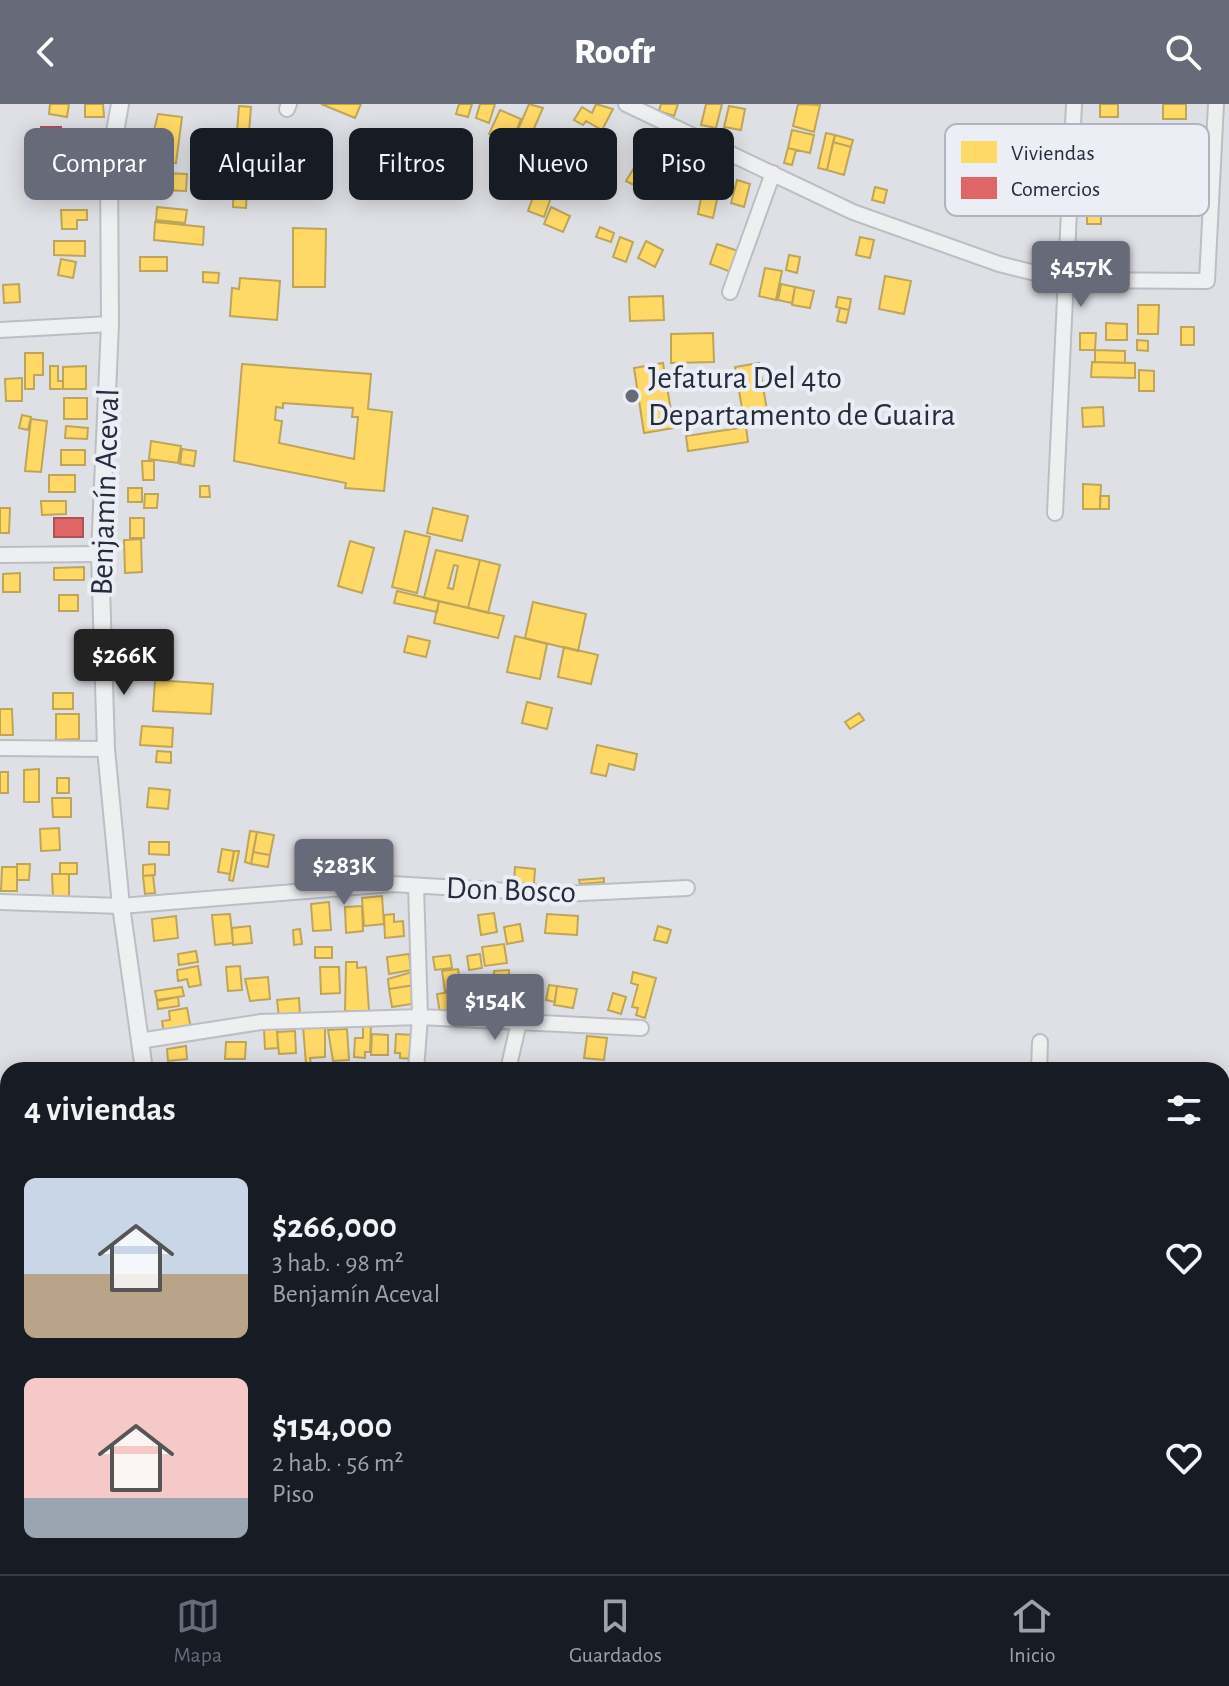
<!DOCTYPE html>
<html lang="es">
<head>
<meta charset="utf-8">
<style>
  :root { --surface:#171b24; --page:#242831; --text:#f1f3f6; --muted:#9ea1a6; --line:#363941; --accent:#676a78 }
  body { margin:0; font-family:"Alegreya Sans",sans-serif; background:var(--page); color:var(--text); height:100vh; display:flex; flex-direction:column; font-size:30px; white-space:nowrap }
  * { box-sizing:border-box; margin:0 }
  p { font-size:26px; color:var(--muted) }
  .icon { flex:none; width:44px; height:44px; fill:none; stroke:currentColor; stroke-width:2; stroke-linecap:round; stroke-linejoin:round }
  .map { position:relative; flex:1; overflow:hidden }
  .side { position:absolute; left:0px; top:958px; width:1230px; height:512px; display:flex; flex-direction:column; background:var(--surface); border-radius:24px 24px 0 0; box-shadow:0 4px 20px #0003 }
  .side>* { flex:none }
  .guide { position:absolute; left:24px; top:24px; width:800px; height:72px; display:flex; gap:16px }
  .price { position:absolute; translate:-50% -68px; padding:0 18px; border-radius:8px; background:var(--accent); color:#fff; font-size:26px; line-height:52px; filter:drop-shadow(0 2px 4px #0008) }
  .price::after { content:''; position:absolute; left:50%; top:48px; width:24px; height:18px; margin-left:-12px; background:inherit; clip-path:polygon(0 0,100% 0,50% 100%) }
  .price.selected { background:#222; color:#fff }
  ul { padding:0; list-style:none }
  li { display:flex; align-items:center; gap:24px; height:200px; padding:0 24px }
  li span { display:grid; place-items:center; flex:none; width:224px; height:160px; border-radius:12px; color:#555 }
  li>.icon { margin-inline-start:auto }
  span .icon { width:96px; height:96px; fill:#fffc; stroke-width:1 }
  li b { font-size:34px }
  h2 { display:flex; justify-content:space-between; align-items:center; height:96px; padding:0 24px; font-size:34px }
  .pill { padding:0 28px; border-radius:12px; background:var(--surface); box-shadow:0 4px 20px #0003; font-size:28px; line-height:72px }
  .pill.selected { background:var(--accent); color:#fff }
  header { display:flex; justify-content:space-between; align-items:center; height:104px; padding:0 24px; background:var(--accent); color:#fff; font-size:36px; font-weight:800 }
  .dock { display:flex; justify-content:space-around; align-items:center; height:112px; border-top:2px solid var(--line); background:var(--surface); font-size:22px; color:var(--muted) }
  .dock a { display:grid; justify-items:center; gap:4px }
  .dock .selected { color:var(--accent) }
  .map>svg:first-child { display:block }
</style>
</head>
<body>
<header><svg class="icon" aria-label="back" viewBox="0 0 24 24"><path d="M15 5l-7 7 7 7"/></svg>Roofr<svg class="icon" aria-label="search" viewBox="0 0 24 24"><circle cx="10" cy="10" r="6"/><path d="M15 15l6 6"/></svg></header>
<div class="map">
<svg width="1229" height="1470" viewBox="0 0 1229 1470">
  <rect width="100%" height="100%" fill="#dfe0e5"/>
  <path fill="#ced8d0" d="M 173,1462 L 269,1462 L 263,1470 L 177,1470 Z"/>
  <path fill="#ffd966" stroke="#bea55a" stroke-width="2" fill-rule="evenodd" d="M 50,0 L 69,0 L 67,13 L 49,10 Z
    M 85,0 L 103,0 L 104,13 L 85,13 Z
    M 321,0 L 361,0 L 355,14 Z
    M 459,0 L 472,0 L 468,13 L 456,10 Z
    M 480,0 L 495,0 L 489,19 L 476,14 Z
    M 529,0 L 543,4 L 529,36 L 516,30 Z
    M 596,0 L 613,5 L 602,26 L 586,17 L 583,21 L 574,16 L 582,3 L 592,9 Z
    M 661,0 L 678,0 L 674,12 L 659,7 Z
    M 706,0 L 722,0 L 716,24 L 701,21 Z
    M 798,0 L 820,1 L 814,28 L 793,22 Z
    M 1100,0 L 1118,0 L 1118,13 L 1100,13 Z
    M 1163,0 L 1186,0 L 1186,15 L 1163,15 Z
    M 239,2 L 251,3 L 246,67 L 234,66 Z
    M 729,2 L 745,5 L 741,26 L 724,23 Z
    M 500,6 L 521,15 L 511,40 L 489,30 Z
    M 158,10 L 182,13 L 176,59 L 147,55 Z
    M 792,26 L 814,31 L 810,49 L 788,44 Z
    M 826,29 L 835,31 L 827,66 L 818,64 Z
    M 835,31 L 853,36 L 851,43 L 833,38 Z
    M 569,34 L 580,38 L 575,52 L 564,48 Z
    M 833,38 L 851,43 L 844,71 L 827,66 Z
    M 649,39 L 670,51 L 648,90 L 634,86 L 634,81 L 626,77 Z
    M 788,44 L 796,46 L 792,61 L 784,59 Z
    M 34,45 L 65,46 L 65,57 L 34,52 Z
    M 453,60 L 463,64 L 457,78 L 453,77 L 451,83 L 445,81 Z
    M 689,61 L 703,62 L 701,87 L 687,87 Z
    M 234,68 L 248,69 L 246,104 L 233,103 Z
    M 163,69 L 187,70 L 186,87 L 162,86 Z
    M 737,76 L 750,80 L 744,103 L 731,99 Z
    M 704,78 L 720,82 L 713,114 L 698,110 Z
    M 538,79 L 554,85 L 544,113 L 528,107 Z
    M 875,83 L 887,86 L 884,99 L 872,96 Z
    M 1087,100 L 1101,100 L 1101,120 L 1087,120 Z
    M 157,103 L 187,106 L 185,119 L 156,116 Z
    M 551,103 L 570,112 L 563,128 L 544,120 Z
    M 61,106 L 87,106 L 87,116 L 77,116 L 77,125 L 62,125 Z
    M 155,118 L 204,123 L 203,141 L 154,136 Z
    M 600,123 L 614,129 L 611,138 L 596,133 Z
    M 293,124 L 326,125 L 325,183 L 293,183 Z
    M 620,133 L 633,138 L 626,158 L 613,153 Z
    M 860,133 L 874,136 L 870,154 L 856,151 Z
    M 54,137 L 85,137 L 85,152 L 54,151 Z
    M 646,137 L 663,146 L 655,163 L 638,154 Z
    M 717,140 L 741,148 L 734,169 L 710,160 Z
    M 789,151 L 800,153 L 797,169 L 786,166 Z
    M 140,153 L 167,153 L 167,167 L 140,167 Z
    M 61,155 L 76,158 L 73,174 L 58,171 Z
    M 765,164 L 782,167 L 776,196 L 759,192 Z
    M 203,168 L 219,169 L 218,179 L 203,178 Z
    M 885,172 L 911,177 L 904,210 L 879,205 Z
    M 240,174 L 280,177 L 277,216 L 230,212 L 232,184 L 239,185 Z
    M 19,180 L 20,198 L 4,199 L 3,181 Z
    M 781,180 L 795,183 L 792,199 L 778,196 Z
    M 795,183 L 814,187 L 810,204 L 792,201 Z
    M 663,192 L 664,216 L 630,217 L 629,193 Z
    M 838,193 L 851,195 L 849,206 L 836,203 Z
    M 1138,201 L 1159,201 L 1158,230 L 1138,230 Z
    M 840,204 L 849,206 L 846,219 L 837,217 Z
    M 1106,219 L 1127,220 L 1127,236 L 1106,236 Z
    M 1181,223 L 1194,223 L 1194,241 L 1181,241 Z
    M 713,229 L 714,258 L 671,259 L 671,230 Z
    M 1080,229 L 1096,229 L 1095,246 L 1080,246 Z
    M 1137,236 L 1148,237 L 1148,247 L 1137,246 Z
    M 1095,246 L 1125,247 L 1125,259 L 1095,258 Z
    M 25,249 L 43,249 L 43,271 L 34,271 L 34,285 L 25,285 Z
    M 1092,258 L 1135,259 L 1135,274 L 1091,273 Z
    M 663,259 L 674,324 L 644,329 L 634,264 Z
    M 759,259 L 768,312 L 744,316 L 735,263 Z
    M 242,260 L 371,270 L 368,305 L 392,308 L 384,387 L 345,384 L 346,379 L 234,357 ZM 283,299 L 353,304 L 352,313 L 358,313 L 354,355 L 279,339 L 282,317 L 275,316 L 276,303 L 283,304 Z
    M 50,262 L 58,262 L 58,277 L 63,277 L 63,285 L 50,285 Z
    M 86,262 L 86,285 L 63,285 L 63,263 Z
    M 1139,266 L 1154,267 L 1154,287 L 1139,287 Z
    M 22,274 L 22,297 L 6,297 L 5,275 Z
    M 64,294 L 87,294 L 87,315 L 64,315 Z
    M 1103,303 L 1104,322 L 1083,323 L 1082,304 Z
    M 22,311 L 31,313 L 28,326 L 19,324 Z
    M 31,315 L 47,317 L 41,368 L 25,367 Z
    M 66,322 L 88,324 L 87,335 L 65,334 Z
    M 746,323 L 748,338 L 688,347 L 686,332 Z
    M 151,337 L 181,342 L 178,359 L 149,355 Z
    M 182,345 L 196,347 L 194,362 L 180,360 Z
    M 61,346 L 85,346 L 85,361 L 61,361 Z
    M 142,357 L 154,357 L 154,376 L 143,376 Z
    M 49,371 L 75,371 L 75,388 L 49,388 Z
    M 1083,380 L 1101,381 L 1100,405 L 1083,405 Z
    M 200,382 L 209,382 L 210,393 L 200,393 Z
    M 128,384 L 142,384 L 142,398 L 128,398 Z
    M 145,390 L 158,390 L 157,404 L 144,404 Z
    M 1100,392 L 1109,392 L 1109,405 L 1100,405 Z
    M 41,397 L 66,397 L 66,410 L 42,411 Z
    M 0,404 L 10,404 L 9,429 L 0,429 Z
    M 433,404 L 468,412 L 462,437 L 427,429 Z
    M 130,414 L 144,414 L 144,434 L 130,434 Z
    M 405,427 L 430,433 L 417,489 L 392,483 Z
    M 141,435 L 142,468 L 125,469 L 124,436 Z
    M 350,437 L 374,444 L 362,489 L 338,482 Z
    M 436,446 L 480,456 L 468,504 L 424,494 ZM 454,461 L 458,462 L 453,485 L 448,484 Z
    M 480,456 L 500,461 L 488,509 L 468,504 Z
    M 84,463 L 84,476 L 54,476 L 54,464 Z
    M 20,469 L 20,488 L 3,488 L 3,470 Z
    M 397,487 L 439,497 L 437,508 L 394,499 Z
    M 59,491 L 78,491 L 78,507 L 59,507 Z
    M 439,497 L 504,512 L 498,534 L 434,519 Z
    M 533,498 L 586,510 L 578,547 L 525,534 Z
    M 408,532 L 430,537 L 426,553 L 404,548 Z
    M 515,532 L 547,540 L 540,575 L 507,568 Z
    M 564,543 L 598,551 L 591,580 L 558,573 Z
    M 155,576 L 213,580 L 211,610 L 153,607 Z
    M 53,589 L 73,589 L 73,605 L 53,605 Z
    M 527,598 L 552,604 L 547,625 L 522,619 Z
    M 0,605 L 12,605 L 13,631 L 0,631 Z
    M 859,609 L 864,616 L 850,625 L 845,618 Z
    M 56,610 L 79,610 L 79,635 L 56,636 Z
    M 142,622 L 173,624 L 172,643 L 140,641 Z
    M 597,641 L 637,650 L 634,666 L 609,660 L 606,672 L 591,669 Z
    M 157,647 L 171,648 L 171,659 L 156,658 Z
    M 39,665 L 39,698 L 24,698 L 24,666 Z
    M 0,668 L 8,668 L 8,689 L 0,689 Z
    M 57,674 L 69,674 L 69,689 L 57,689 Z
    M 149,684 L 170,686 L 168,705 L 147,703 Z
    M 52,694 L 71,694 L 71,713 L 53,713 Z
    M 59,724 L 60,746 L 41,747 L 40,725 Z
    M 250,727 L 257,728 L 251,760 L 245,758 Z
    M 257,728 L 274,731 L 270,751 L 253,748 Z
    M 149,738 L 169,738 L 169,751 L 149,750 Z
    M 222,745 L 234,747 L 230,770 L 218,768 Z
    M 234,747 L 239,747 L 233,777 L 229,776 Z
    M 253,748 L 270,751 L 268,763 L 251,760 Z
    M 60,759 L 77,759 L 77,770 L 60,770 Z
    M 17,760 L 30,760 L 29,776 L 17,776 Z
    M 155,760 L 155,771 L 143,772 L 143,761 Z
    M 2,763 L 17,763 L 17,787 L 1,787 Z
    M 515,763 L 535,765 L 534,780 L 514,778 Z
    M 52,770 L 69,770 L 69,794 L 53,794 Z
    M 153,771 L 155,789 L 145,790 L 143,772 Z
    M 604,774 L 604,778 L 580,780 L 579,776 Z
    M 382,792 L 384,820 L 364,822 L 362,794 Z
    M 329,798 L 331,826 L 313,827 L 311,800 Z
    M 362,802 L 363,827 L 346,829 L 345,803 Z
    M 494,809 L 497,828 L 481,831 L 478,811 Z
    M 230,810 L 233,839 L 215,841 L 212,811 Z
    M 394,810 L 394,818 L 403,817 L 404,832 L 385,834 L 384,811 Z
    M 547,810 L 578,812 L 577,831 L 545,829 Z
    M 176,812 L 178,834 L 154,837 L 152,815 Z
    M 520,820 L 523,837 L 507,840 L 504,823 Z
    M 250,822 L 252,839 L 233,841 L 232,824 Z
    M 658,822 L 671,826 L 667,839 L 654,836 Z
    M 300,825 L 302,840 L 294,841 L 293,826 Z
    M 504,840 L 507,859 L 485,862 L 482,843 Z
    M 315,843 L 332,843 L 332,854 L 315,854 Z
    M 196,847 L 198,858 L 179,861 L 178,850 Z
    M 409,850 L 411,866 L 389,870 L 387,853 Z
    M 480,850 L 482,864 L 469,866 L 467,852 Z
    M 450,851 L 452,864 L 435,866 L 433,853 Z
    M 346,858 L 357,858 L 357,864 L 366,863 L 369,907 L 345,907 Z
    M 198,862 L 201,881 L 189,883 L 187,875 L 178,877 L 177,866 Z
    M 240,862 L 242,886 L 228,887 L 226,863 Z
    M 320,863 L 339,863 L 340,889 L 321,890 Z
    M 458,865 L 461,884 L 445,887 L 442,867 Z
    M 509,866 L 510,897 L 494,897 L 494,867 Z
    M 412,868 L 414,881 L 389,885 L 388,875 Z
    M 633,868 L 656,874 L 645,914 L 636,911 L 638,904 L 632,903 L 638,881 L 631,879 Z
    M 268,873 L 270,895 L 250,897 L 245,875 Z
    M 516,873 L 530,873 L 530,894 L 516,894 Z
    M 415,881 L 418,899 L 392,903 L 389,885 Z
    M 549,881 L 557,882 L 555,898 L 546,896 Z
    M 557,882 L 577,885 L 573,904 L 554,901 Z
    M 182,883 L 184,892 L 157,896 L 155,887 Z
    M 464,886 L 467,906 L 440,910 L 437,890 Z
    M 613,889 L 626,893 L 621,910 L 608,906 Z
    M 178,893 L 179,902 L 158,905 L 157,897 Z
    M 299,894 L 300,911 L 279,913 L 277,896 Z
    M 187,904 L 191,925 L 164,929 L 162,917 L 170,916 L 169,907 Z
    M 363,919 L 371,919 L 370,948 L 365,948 L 365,954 L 354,953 L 355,934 L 363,934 Z
    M 325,920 L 325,953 L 310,954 L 311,960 L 306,960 L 303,922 Z
    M 264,925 L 277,925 L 278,944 L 265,945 Z
    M 347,925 L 349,956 L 333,957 L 328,926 Z
    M 295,927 L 296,949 L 279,950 L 277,928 Z
    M 372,930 L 388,931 L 388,951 L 371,951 Z
    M 396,930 L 414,931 L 413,955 L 400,954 L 400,949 L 395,949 Z
    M 587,932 L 607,934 L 604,956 L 584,954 Z
    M 226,938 L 246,938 L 245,955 L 225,955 Z
    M 186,942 L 187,955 L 168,957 L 167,945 Z
    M 1222,1260 L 1229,1261 L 1229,1290 L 1222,1289 Z
    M 396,1462 L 415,1462 L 412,1470 L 393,1470 Z"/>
  <path fill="#e06666" stroke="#a8545a" stroke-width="2" d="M 41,23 L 61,23 L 60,42 L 41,41 Z
    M 67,63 L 84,63 L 84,82 L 66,82 Z
    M 54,414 L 83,414 L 83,433 L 54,433 Z"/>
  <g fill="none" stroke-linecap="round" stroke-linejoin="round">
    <g stroke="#bdbec3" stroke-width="18">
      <path id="minor" d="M 626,0 L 853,108 L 999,160 L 1064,176 L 1207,177 L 1216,0
        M 287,5 L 289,0
        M 730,188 L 773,69
        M 0,226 L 110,220
        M 1055,409 L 1074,0
        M 0,451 L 100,450
        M 0,644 L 106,645
        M 416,782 L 420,913 L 416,966
        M 0,798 L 121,802 L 392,780 L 561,790 L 687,784
        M 139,937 L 261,918 L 420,913 L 641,924
        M 508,966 L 519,918
        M 1039,966 L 1040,938
        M 1222,1208 L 1229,1208
        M 1222,1359 L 1229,1359
        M 338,1462 L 359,1470
        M 1027,1462 L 1028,1470"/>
    </g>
    <g stroke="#bdbec3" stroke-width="20">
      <path id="tertiary" d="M 120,0 L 109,61 L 110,220 L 100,450 L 106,645 L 121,802 L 144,966
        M 153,1470 L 156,1462"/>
    </g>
    <use href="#minor" stroke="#eeeff1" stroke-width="14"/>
    <use href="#tertiary" stroke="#eeeff1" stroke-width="16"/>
  </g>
  <circle fill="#676a78" stroke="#eceef5" stroke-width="3" cx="632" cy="292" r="8"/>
  <g text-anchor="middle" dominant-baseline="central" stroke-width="8" stroke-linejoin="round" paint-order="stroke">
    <g font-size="32" fill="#262b3e" stroke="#eceef5" text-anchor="start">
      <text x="648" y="274">Jefatura Del 4to<tspan x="648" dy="37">Departamento de Guaira</tspan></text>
    </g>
    <g font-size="32" fill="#262b3e" stroke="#eceef5">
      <text transform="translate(105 388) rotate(-88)">Benjamín Aceval</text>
      <text transform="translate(511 786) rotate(2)">Don Bosco</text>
    </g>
  </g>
  <rect x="945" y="20" width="264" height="92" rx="12" fill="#eceef5" stroke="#b1b4be" stroke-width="2"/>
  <rect x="961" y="37" width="36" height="22" fill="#ffd966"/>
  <rect x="961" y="73" width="36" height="22" fill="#e06666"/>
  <g font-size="22" fill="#262b3e">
    <text x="1011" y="56">Viviendas</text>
    <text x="1011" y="92">Comercios</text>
  </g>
</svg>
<b class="price" style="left:1081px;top:205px">$457K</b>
<b class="price selected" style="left:124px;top:593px">$266K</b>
<b class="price" style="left:344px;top:803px">$283K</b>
<b class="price" style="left:495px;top:938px">$154K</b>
<div class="guide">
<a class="pill selected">Comprar</a>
<a class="pill">Alquilar</a>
<a class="pill">Filtros</a>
<a class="pill">Nuevo</a>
<a class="pill">Piso</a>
</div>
<section class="side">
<h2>4 viviendas<svg class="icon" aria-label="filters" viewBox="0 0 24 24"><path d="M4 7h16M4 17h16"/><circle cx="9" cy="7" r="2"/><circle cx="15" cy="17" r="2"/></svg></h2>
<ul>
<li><span style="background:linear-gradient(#c9d6e8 60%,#b9a48a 0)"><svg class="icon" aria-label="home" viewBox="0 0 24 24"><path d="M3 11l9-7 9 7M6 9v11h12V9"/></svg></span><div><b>$266,000</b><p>3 hab. · 98 m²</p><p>Benjamín Aceval</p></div><svg class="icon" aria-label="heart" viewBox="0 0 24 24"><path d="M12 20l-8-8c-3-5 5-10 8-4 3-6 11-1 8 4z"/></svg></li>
<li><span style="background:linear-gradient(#f6c9c9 75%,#9aa5b1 0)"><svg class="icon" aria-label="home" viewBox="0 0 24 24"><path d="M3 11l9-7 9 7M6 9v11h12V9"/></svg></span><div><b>$154,000</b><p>2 hab. · 56 m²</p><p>Piso</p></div><svg class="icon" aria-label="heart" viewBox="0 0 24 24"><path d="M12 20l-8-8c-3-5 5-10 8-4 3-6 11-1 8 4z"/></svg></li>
</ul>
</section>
</div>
<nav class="dock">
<a class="selected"><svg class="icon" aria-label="map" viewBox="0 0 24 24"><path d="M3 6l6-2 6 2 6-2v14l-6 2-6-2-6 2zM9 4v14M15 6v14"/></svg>Mapa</a>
<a><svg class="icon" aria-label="saved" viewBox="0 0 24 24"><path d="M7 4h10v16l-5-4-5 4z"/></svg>Guardados</a>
<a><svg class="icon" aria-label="home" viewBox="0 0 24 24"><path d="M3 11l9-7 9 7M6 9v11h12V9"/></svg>Inicio</a>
</nav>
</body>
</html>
